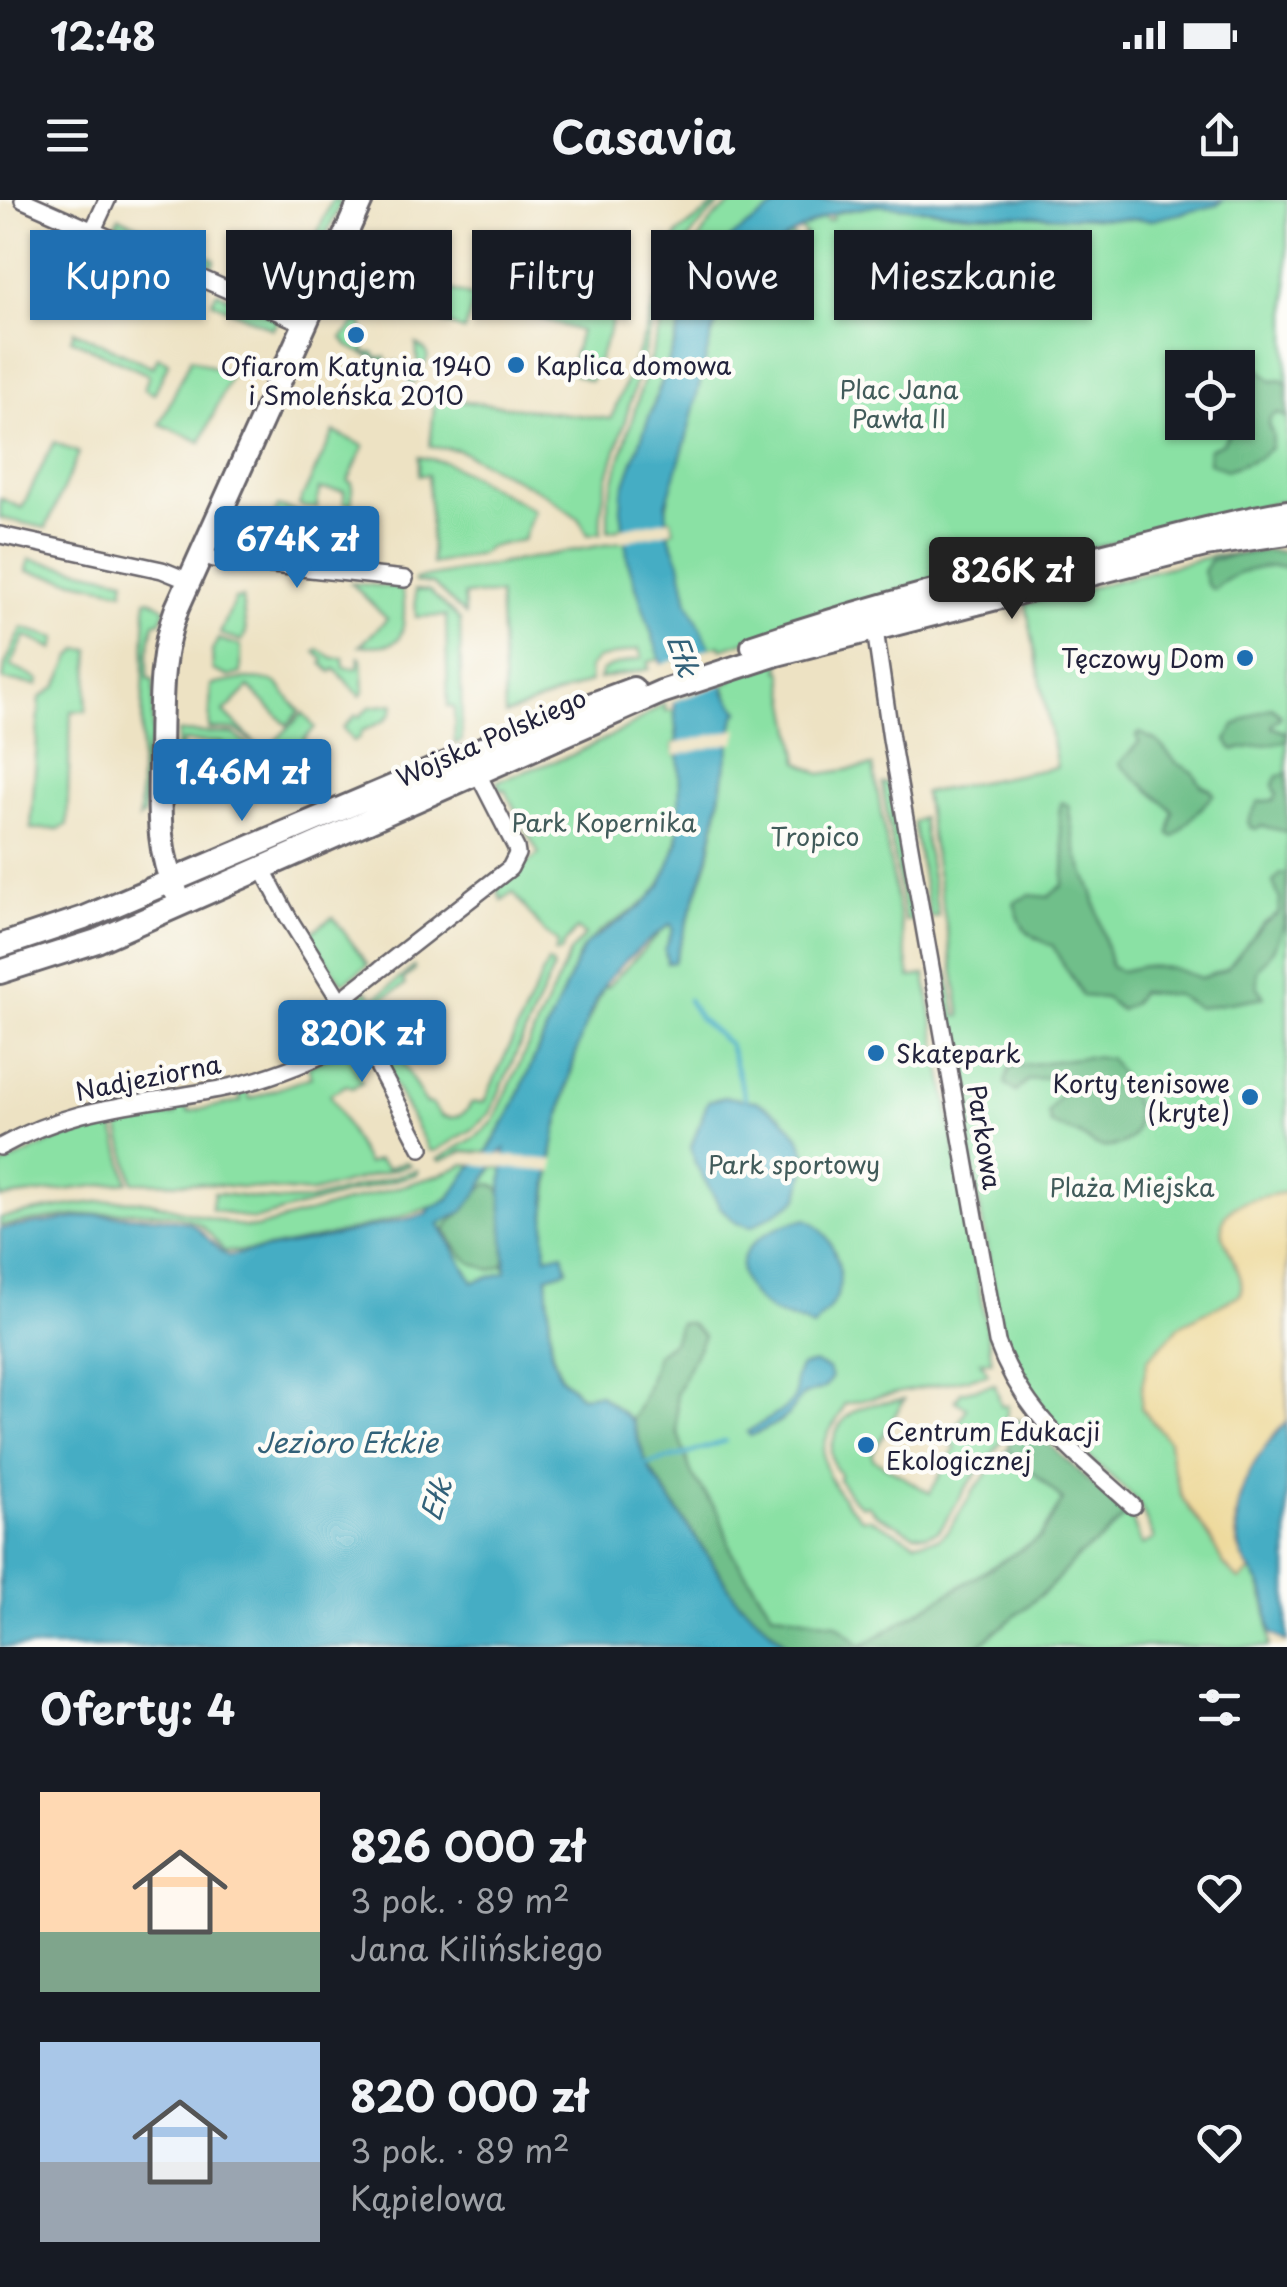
<!DOCTYPE html>
<html lang="pl">
<head>
<meta charset="utf-8">
<style>
  :root { --surface:#171b24; --page:#242831; --text:#f1f3f6; --muted:#9ea1a6; --accent:#1f6fb2 }
  body { margin:0; font-family:"Playpen Sans",sans-serif; background:var(--page); color:var(--text); height:100vh; display:flex; flex-direction:column; font-size:38px; white-space:nowrap }
  * { box-sizing:border-box; margin:0 }
  p { font-size:32px; color:var(--muted) }
  .icon { flex:none; width:55px; height:55px; fill:none; stroke:currentColor; stroke-width:2; stroke-linecap:round; stroke-linejoin:round }
  .map { position:relative; height:1447px; overflow:hidden }
  .sheet { display:flex; flex-direction:column; background:var(--surface); flex:1 }
  .sheet>* { flex:none }
  .hud { position:absolute; left:30px; top:30px; width:1228px; height:90px; display:flex; gap:20px }
  .tools { position:absolute; left:1165px; top:150px; display:grid; gap:20px }
  .tools a { display:grid; place-items:center; width:90px; height:90px; border-radius:0px; background:var(--surface); box-shadow:0 2px 8px #0004; font-size:50px }
  .price { position:absolute; translate:-50% -85px; padding:0 22px; border-radius:10px; background:var(--accent); color:#fff; font-size:32px; line-height:65px; filter:drop-shadow(0 2px 5px #0008) }
  .price::after { content:''; position:absolute; left:50%; top:60px; width:30px; height:22px; margin-left:-15px; background:inherit; clip-path:polygon(0 0,100% 0,50% 100%) }
  .price.selected { background:#222; color:#fff }
  ul { padding:0; list-style:none }
  li { display:flex; align-items:center; gap:30px; height:250px; padding:0 40px }
  li span { display:grid; place-items:center; flex:none; width:280px; height:200px; border-radius:0px; color:#555 }
  li>.icon { margin-inline-start:auto }
  span .icon { width:120px; height:120px; fill:#fffc; stroke-width:1 }
  li b { font-size:42px }
  h2 { display:flex; justify-content:space-between; align-items:center; height:120px; padding:0 40px; font-size:42px }
  .chip { padding:0 35px; border-radius:0px; background:var(--surface); box-shadow:0 2px 8px #0004; font-size:35px; line-height:90px }
  .chip.selected { background:var(--accent); color:#fff }
  .status { display:flex; justify-content:space-between; align-items:center; height:70px; padding:0 50px; background:var(--surface); direction:ltr }
  .status svg { height:28px; fill:currentColor }
  header { display:flex; justify-content:space-between; align-items:center; height:130px; padding:0 40px; background:var(--surface); font-size:45px; font-weight:700 }
  .map>svg:first-child { display:block }
</style>
</head>
<body>
<div class="status"><b>12:48</b><svg viewBox="0 0 49 12"><path d="M0 12V9h3v3zM5 12V6h3v6zM10 12V3h3v9zM15 12V0h3v12zM26 1h20v11H26zM47 4h2v5h-2z"/></svg></div>
<header><svg class="icon" aria-label="menu" viewBox="0 0 24 24"><path d="M4 6h16M4 12h16M4 18h16"/></svg>Casavia<svg class="icon" aria-label="share" viewBox="0 0 24 24"><path d="M12 15V3M7 8l5-5 5 5M5 13v7h14v-7"/></svg></header>
<div class="map">
<svg width="1287" height="1447" viewBox="0 0 1287 1447">
  <rect width="100%" height="100%" fill="#fdfcf7"/>
  <filter id="ink" filterUnits="userSpaceOnUse"><feTurbulence type="fractalNoise" baseFrequency=".01" numOctaves="2"/><feDisplacementMap in="SourceGraphic" scale="20" xChannelSelector="R" yChannelSelector="G"/><feConvolveMatrix kernelMatrix="1 2 1 2 8 2 1 2 1" color-interpolation-filters="sRGB"/></filter>
  <filter id="wash" filterUnits="userSpaceOnUse"><feTurbulence type="fractalNoise" baseFrequency=".0048" numOctaves="4" result="noise"/><feDisplacementMap in="SourceGraphic" scale="40" xChannelSelector="R" yChannelSelector="G"/><feGaussianBlur stdDeviation="2.25" result="paint"/><feColorMatrix in="noise" values="0 0 0 0 0 0 0 0 0 0 0 0 0 0 0 0 0 1.4 0 .05"/><feComposite in="paint" operator="in"/></filter>
  <g filter="url(#wash)">
    <rect width="100%" height="100%" fill="#ede2c3"/>
    <path fill="#8ae1a4" stroke="#568270" stroke-width="2.5" fill-rule="evenodd" d="M 332,0 L 342,0 L 309,74 L 301,70 Z
      M 702,0 L 727,0 C 704,16 686,40 674,66 C 652,115 640,169 625,221 C 615,258 598,294 601,333 L 588,335 L 579,319 L 544,293 L 458,250 L 430,247 L 435,198 L 611,219 L 645,134 L 668,57 L 677,34 L 714,6 Z
      M 738,0 L 769,0 L 774,8 L 721,47 L 696,77 L 689,92 L 677,136 L 627,280 L 621,309 L 624,328 L 608,331 L 608,300 L 650,159 L 680,69 L 709,24 L 716,16 Z
      M 1223,0 L 1287,0 L 1287,300 L 843,409 L 722,449 L 720,445 L 710,448 L 688,402 L 680,363 L 668,333 L 674,331 L 671,319 L 666,319 C 665,294 681,262 687,236 C 699,190 703,135 729,93 C 743,71 770,51 791,35 L 798,42 L 806,35 L 801,30 L 824,17 L 827,21 L 833,19 L 831,14 L 879,5 L 971,14 L 1152,20 L 1217,5 ZM 1182,168 L 1238,168 L 1238,222 L 1182,222 Z
      M 119,17 L 215,60 L 213,65 L 116,23 Z
      M 572,42 L 620,56 L 622,59 L 618,71 L 625,77 L 609,132 L 591,181 L 575,175 L 570,169 L 580,131 L 508,108 L 508,105 L 494,101 L 497,93 L 542,107 L 558,81 L 568,47 Z
      M 447,88 L 475,98 L 464,131 L 433,118 Z
      M 217,92 L 278,118 L 273,129 L 212,102 Z
      M 356,122 L 362,122 L 365,153 L 375,153 L 376,158 L 386,157 L 387,163 L 397,162 L 398,167 L 408,166 L 409,171 L 418,170 L 416,144 L 426,151 L 428,158 L 414,183 L 408,183 L 413,176 L 349,147 L 342,138 Z
      M 74,131 L 153,167 L 158,157 L 169,162 L 154,194 L 144,189 L 149,175 L 71,139 Z
      M 191,158 L 231,175 L 201,242 L 160,224 Z
      M 334,232 L 364,246 L 348,281 L 352,283 L 352,304 L 344,303 L 344,291 L 319,289 L 317,308 L 303,307 L 299,304 Z
      M 54,242 L 79,253 L 46,328 L 0,318 L 0,298 L 22,308 Z
      M 419,257 L 445,262 L 534,310 L 523,340 L 489,347 L 480,354 L 432,364 L 428,275 L 419,275 Z
      M 278,306 L 304,314 L 301,354 L 297,357 L 289,357 L 291,328 L 269,326 Z
      M 626,341 L 628,362 L 660,458 L 648,462 L 649,469 L 599,479 L 602,471 L 609,467 L 642,458 L 639,449 L 597,459 L 589,468 L 590,482 L 505,515 L 499,394 L 464,395 L 465,415 L 433,384 L 415,382 L 415,379 Z
      M 1262,351 L 1287,353 L 1287,1220 C 1251,1261 1218,1303 1243,1361 C 1248,1373 1246,1363 1253,1372 C 1264,1387 1271,1430 1269,1447 L 977,1447 L 1049,1388 L 1077,1357 L 1102,1339 L 1129,1312 L 1142,1345 L 1154,1339 L 1138,1301 L 1058,1229 L 1029,1195 L 1013,1164 L 1001,1130 L 939,774 L 948,773 L 956,816 L 961,816 L 924,593 L 1057,567 L 1026,404 L 1212,356 Z
      M 29,359 L 125,379 L 123,391 L 27,371 Z
      M 351,383 L 400,388 C 405,396 404,402 404,412 C 404,449 391,445 360,446 L 387,419 Z
      M 415,390 L 429,391 L 460,420 L 462,541 L 455,544 L 454,507 L 448,507 L 446,416 L 416,417 Z
      M 242,398 L 246,432 L 242,441 L 220,434 L 235,399 Z
      M 150,399 L 166,409 L 161,421 L 154,423 L 148,454 L 148,478 L 154,480 L 152,535 L 146,556 L 144,615 L 139,619 L 146,400 Z
      M 22,428 L 57,438 L 54,449 L 25,436 L 11,466 L 39,480 L 38,485 L 3,480 L 5,465 Z
      M 218,439 L 241,446 L 241,473 L 229,477 L 213,470 L 212,451 Z
      M 79,449 L 90,450 L 86,511 L 71,511 L 67,625 L 60,629 L 31,629 L 40,498 L 57,486 L 71,457 Z
      M 318,449 L 333,458 L 343,458 L 344,468 L 358,468 L 359,457 L 362,459 L 364,491 L 360,496 L 335,469 L 331,472 L 322,463 L 324,460 L 315,452 Z
      M 782,460 L 779,470 L 782,470 L 799,562 L 820,574 L 873,566 L 910,777 L 925,775 L 992,1161 L 981,1161 L 988,1174 L 844,1204 C 842,1217 830,1226 826,1240 C 818,1262 831,1283 844,1300 C 849,1307 856,1311 860,1318 L 871,1319 L 915,1342 L 938,1339 L 949,1330 L 973,1291 L 1008,1249 L 1063,1300 L 1040,1338 L 861,1446 L 836,1424 L 772,1412 L 732,1353 L 720,1315 L 692,1275 L 677,1231 L 676,1194 L 701,1141 L 680,1123 L 673,1142 L 657,1154 L 645,1194 L 632,1220 L 599,1194 L 581,1196 L 561,1177 L 552,1152 L 547,1076 L 567,1070 L 563,1054 L 546,1058 L 544,1023 L 555,937 L 580,838 L 605,785 L 607,787 L 658,735 L 657,734 L 671,724 L 673,729 L 665,751 L 667,763 L 674,762 L 709,658 L 735,516 L 739,512 L 738,509 L 733,507 L 723,484 L 732,481 L 731,476 Z
      M 242,479 C 289,479 271,482 300,511 L 287,525 L 249,487 L 224,512 L 258,546 L 236,530 L 209,529 L 211,485 Z
      M 665,503 L 665,511 L 674,510 L 677,542 L 673,544 L 674,555 L 678,555 C 682,607 685,675 637,708 C 618,721 594,732 581,751 L 510,913 L 486,953 L 463,951 L 441,961 L 438,959 L 477,936 L 493,922 L 570,753 L 585,735 L 577,729 L 564,744 L 561,752 L 555,753 L 558,742 L 545,733 L 513,692 L 502,700 L 498,692 L 500,684 L 539,654 L 504,589 L 500,591 L 497,581 L 570,556 L 626,529 Z
      M 394,504 L 391,514 L 384,521 L 362,531 L 359,539 L 353,541 L 343,528 L 356,515 L 359,517 L 370,507 Z
      M 303,513 L 315,528 L 304,539 L 315,565 L 277,581 L 264,552 Z
      M 178,532 L 234,534 L 254,550 L 222,561 L 222,543 L 182,541 L 181,562 L 204,563 L 204,585 L 197,590 L 176,591 Z
      M 887,583 L 892,587 L 915,719 L 905,721 L 882,584 Z
      M 922,618 L 938,716 L 930,717 L 913,622 Z
      M 333,717 L 368,765 L 345,782 L 341,782 L 309,734 Z
      M 548,762 L 552,764 L 553,769 L 490,913 L 473,929 L 435,951 L 429,950 L 363,825 L 357,808 L 357,799 L 366,790 L 374,799 L 414,767 L 415,770 L 403,780 L 405,785 L 372,805 L 425,903 L 431,904 L 441,916 C 455,920 465,916 471,903 L 484,902 Z
      M 346,850 L 362,882 L 352,888 L 347,885 L 330,894 L 367,964 L 378,960 L 387,968 L 406,962 L 410,965 L 310,993 L 195,983 L 133,982 L 115,912 L 123,911 L 125,922 L 175,915 L 174,903 L 185,902 L 188,912 L 241,901 L 239,890 L 246,889 L 250,899 L 311,877 L 308,866 Z
      M 110,913 L 128,982 L 0,998 L 0,967 L 55,940 L 107,925 L 105,914 Z
      M 465,964 L 474,965 C 464,976 457,993 444,1001 C 420,1016 248,1058 224,1051 C 216,1041 208,1030 197,1023 C 158,1000 45,1019 0,1026 L 0,1018 C 48,1010 101,996 150,1002 L 243,1027 L 256,1028 L 440,975 Z
      M 493,967 L 504,968 L 501,995 L 506,1072 L 473,1082 L 440,1023 L 464,1011 L 480,990 Z
      M 417,970 L 417,974 L 254,1020 L 211,1009 L 214,993 L 279,1001 L 310,1000 Z
      M 995,1184 L 1001,1206 L 1008,1206 L 1003,1240 L 965,1289 L 944,1324 L 937,1332 L 926,1335 L 914,1334 L 876,1314 L 867,1305 L 862,1306 L 853,1299 L 839,1280 L 840,1274 C 821,1255 837,1215 863,1207 C 876,1202 891,1202 904,1200 L 872,1254 L 873,1259 L 930,1293 L 956,1247 L 948,1242 L 967,1208 L 955,1201 L 961,1192 Z"/>
    <path fill="#6fbf8a" stroke="#487062" stroke-width="2.5" d="M 1234,152 L 1241,153 L 1272,181 L 1281,180 L 1287,184 L 1287,218 L 1278,213 L 1271,216 L 1268,224 L 1273,235 L 1271,248 L 1259,258 L 1227,270 L 1209,263 L 1209,249 L 1223,243 L 1234,223 L 1238,222 L 1238,168 L 1222,167 L 1224,156 Z
      M 1266,350 L 1287,352 L 1287,367 C 1262,365 1232,371 1214,390 L 1208,386 L 1203,372 L 1210,360 Z
      M 1272,507 L 1281,515 L 1280,518 L 1274,522 L 1272,527 L 1287,533 L 1287,539 L 1282,542 L 1233,550 L 1227,541 L 1234,526 L 1257,513 Z
      M 1140,533 L 1157,541 L 1177,563 L 1193,572 L 1201,585 L 1211,590 L 1214,594 L 1174,637 L 1169,634 L 1173,611 L 1119,564 L 1139,542 L 1136,536 Z
      M 1287,573 L 1287,632 L 1262,626 L 1255,629 L 1250,627 L 1248,621 L 1258,602 L 1273,600 L 1277,595 L 1273,585 L 1277,576 Z
      M 1062,602 L 1068,605 L 1077,655 L 1093,693 L 1111,767 L 1121,771 L 1144,766 L 1172,768 L 1201,778 L 1227,769 L 1262,725 L 1278,714 L 1280,700 L 1273,682 L 1280,674 L 1287,673 C 1287,719 1287,737 1257,770 L 1257,785 L 1264,797 L 1199,808 L 1176,795 L 1140,792 L 1133,803 L 1121,810 L 1105,798 L 1082,796 C 1074,777 1061,764 1053,746 C 1026,734 1021,731 1014,702 L 1030,695 L 1048,697 L 1063,685 C 1064,674 1065,662 1064,651 C 1062,635 1055,617 1062,602 Z
      M 1085,857 L 1109,858 C 1129,880 1160,942 1109,947 C 1098,949 1090,941 1081,936 C 1073,931 1061,928 1051,924 L 1048,913 L 1067,884 L 1059,876 L 1028,880 L 1016,892 L 1005,883 L 1010,867 Z
      M 490,984 C 493,985 496,986 498,988 C 508,999 508,1050 504,1065 L 491,1070 C 484,1067 474,1065 469,1061 C 463,1056 446,1036 447,1029 C 449,1020 458,1017 463,1011 C 471,1000 476,989 490,984 Z
      M 680,1123 L 690,1123 L 704,1136 L 676,1194 L 677,1231 L 692,1275 L 720,1315 L 732,1353 L 772,1412 L 836,1424 L 862,1446 L 1040,1338 L 1063,1300 L 1008,1249 L 1015,1219 L 1025,1222 L 1126,1315 L 1102,1339 L 1077,1357 L 1049,1388 L 977,1447 L 790,1447 L 737,1399 L 647,1264 L 632,1220 L 645,1194 L 657,1154 L 673,1142 Z"/>
    <path fill="#eeda9e" stroke="#887e6c" stroke-width="2.5" d="M 1287,992 L 1287,1221 C 1251,1258 1213,1323 1252,1371 L 1239,1380 L 1223,1364 L 1210,1338 L 1181,1296 L 1171,1260 L 1169,1241 L 1141,1208 L 1142,1186 L 1148,1159 L 1182,1124 L 1241,1094 C 1243,1076 1238,1073 1232,1057 C 1229,1050 1224,1042 1223,1034 C 1215,1000 1264,997 1287,992 Z"/>
    <path fill="#45adc4" stroke="#346880" stroke-width="2.5" fill-rule="evenodd" d="M 785,0 L 1223,0 L 1217,5 L 1152,20 L 971,14 L 879,5 L 841,11 L 824,17 L 789,36 L 732,88 L 724,102 L 711,137 L 687,236 L 666,305 L 668,333 L 680,363 L 688,402 L 719,466 L 725,493 L 739,512 L 735,516 L 708,658 L 674,762 L 667,763 L 665,750 L 673,729 L 671,724 C 652,736 614,769 603,787 C 585,819 575,854 566,889 C 552,944 542,1000 546,1057 L 563,1053 L 567,1070 L 547,1076 L 551,1152 L 560,1177 L 580,1196 L 599,1194 L 632,1221 L 646,1264 L 737,1400 L 789,1447 L 0,1447 L 0,1029 L 98,1015 L 158,1017 L 188,1022 L 195,1026 L 223,1053 L 229,1056 L 320,1039 L 428,1014 L 428,1010 L 450,998 L 470,968 L 487,953 L 510,914 L 577,761 L 586,744 L 642,706 L 661,685 L 677,645 L 679,628 L 680,575 L 674,501 L 628,362 L 621,309 L 622,293 C 639,242 660,192 676,140 C 684,116 686,90 701,68 C 719,42 759,19 785,0 ZM 505,949 L 501,994 L 506,1072 L 473,1082 L 439,1024 L 464,1011 L 480,989 L 499,954 Z
      M 725,897 L 756,901 L 781,916 L 800,938 L 807,959 L 799,997 L 793,1003 L 751,1027 L 736,1023 L 720,1007 L 695,963 L 691,947 L 708,901 Z
      M 807,1019 C 832,1033 846,1069 837,1096 C 832,1109 820,1117 813,1128 C 801,1118 785,1120 771,1111 C 711,1068 752,1029 807,1019 Z
      M 815,1163 L 828,1169 L 831,1178 C 821,1196 818,1187 804,1195 C 797,1199 794,1210 788,1215 C 778,1224 762,1231 750,1236 L 747,1232 C 759,1224 787,1211 794,1198 C 800,1186 789,1184 801,1166 Z
      M 1287,1222 L 1287,1442 L 1272,1434 C 1266,1419 1269,1409 1265,1396 C 1262,1380 1247,1370 1242,1355 C 1225,1305 1252,1257 1287,1222 Z"/>
    <path fill="#ede2c3" d="M 671,319 L 673,331 L 621,342 L 619,329 Z
      M 715,446 L 724,464 L 727,483 L 669,503 L 658,466 Z
      M 738,529 L 735,542 L 674,556 L 673,544 Z
      M 479,953 L 554,960 L 553,972 L 499,967 L 499,965 L 498,967 L 472,964 L 473,959 Z"/>
    <g fill="none" stroke-linecap="round" stroke-linejoin="round">
      <path stroke="#45adc4" stroke-width="5" d="M 688,800 L 701,820 L 729,844 L 745,898
        M 647,1264 L 690,1253 L 725,1241"/>
    </g>
  </g>
  <g filter="url(#ink)">
    <g fill="none" stroke-linecap="round" stroke-linejoin="round">
      <g stroke="#69656b" stroke-width="20">
        <path id="street" d="M 23,0 L 305,124
          M 93,30 L 107,0
          M 0,335 L 162,370 L 189,381
          M 201,354 L 214,359 L 405,379
          M 874,423 L 891,539 L 997,1142 C 1024,1216 1076,1254 1133,1306
          M 262,668 L 288,717 L 362,836 L 421,948
          M 341,800 L 510,668 L 517,654 L 516,648 L 477,572
          M 0,947 C 77,904 141,905 224,888 C 271,879 319,858 362,836"/>
      </g>
      <g stroke="#69656b" stroke-width="28">
        <path id="secondary" d="M 753,446 C 835,419 918,394 1003,375 C 1025,370 1048,368 1071,363 C 1143,347 1214,324 1287,312
          M 176,692 C 155,647 160,602 160,554 C 161,504 159,455 177,408 L 361,0
          M 0,746 L 84,718 L 550,520 L 633,489
          M 0,772 L 97,741 L 661,492 L 777,454 L 843,437 L 1205,345 L 1287,333"/>
      </g>
      <use href="#street" stroke="#fff" stroke-width="15"/>
      <use href="#secondary" stroke="#fff" stroke-width="22"/>
    </g>
  </g>
  <g fill="#1f6fb2" stroke="#fdfcf7" stroke-width="4">
    <circle cx="356" cy="135" r="10"/>
    <circle cx="516" cy="165" r="10"/>
    <circle cx="1245" cy="458" r="10"/>
    <circle cx="876" cy="853" r="10"/>
    <circle cx="1250" cy="897" r="10"/>
    <circle cx="866" cy="1245" r="10"/>
  </g>
  <g text-anchor="middle" dominant-baseline="central" stroke-width="9" stroke-linejoin="round" paint-order="stroke">
    <g font-size="25" fill="#22223b" stroke="#fdfcf7" text-anchor="start">
      <text x="536" y="165">Kaplica domowa</text>
      <text x="356" y="166" text-anchor="middle">Ofiarom Katynia 1940<tspan x="356" dy="29">i Smoleńska 2010</tspan></text>
      <text x="1225" y="458" text-anchor="end">Tęczowy Dom</text>
      <text x="896" y="853">Skatepark</text>
      <text x="1230" y="883" text-anchor="end">Korty tenisowe<tspan x="1230" dy="29">(kryte)</tspan></text>
      <text x="886" y="1231">Centrum Edukacji<tspan x="886" dy="29">Ekologicznej</tspan></text>
    </g>
    <g font-size="25" fill="#415b5a" stroke="#fdfcf7">
      <text x="899" y="189">Plac Jana<tspan x="899" dy="29">Pawła II</tspan></text>
      <text x="604" y="622">Park Kopernika</text>
      <text x="815" y="636">Tropico</text>
      <text x="794" y="964">Park sportowy</text>
      <text x="1132" y="987">Plaża Miejska</text>
    </g>
    <g font-size="25" fill="#22223b" stroke="#fdfcf7">
      <text transform="translate(491 537) rotate(-24)">Wojska Polskiego</text>
      <text transform="translate(148 877) rotate(-11)">Nadjeziorna</text>
      <text transform="translate(985 937) rotate(81)">Parkowa</text>
    </g>
    <g font-size="28" font-style="italic" fill="#326179" stroke="#fdfcf7">
      <text transform="translate(684 455) rotate(72)">Ełk</text>
      <text x="347" y="1241">Jezioro Ełckie</text>
      <text transform="translate(435 1299) rotate(-71)">Ełk</text>
    </g>
  </g>
</svg>
<div class="tools">
<a><svg class="icon" aria-label="locate" viewBox="0 0 24 24"><circle cx="12" cy="12" r="6"/><path d="M12 2v4M12 18v4M2 12h4M18 12h4"/></svg></a>
</div>
<b class="price" style="left:297px;top:391px">674K zł</b>
<b class="price selected" style="left:1012px;top:422px">826K zł</b>
<b class="price" style="left:242px;top:624px">1.46M zł</b>
<b class="price" style="left:362px;top:885px">820K zł</b>
<div class="hud">
<a class="chip selected">Kupno</a>
<a class="chip">Wynajem</a>
<a class="chip">Filtry</a>
<a class="chip">Nowe</a>
<a class="chip">Mieszkanie</a>
</div>
</div>
<section class="sheet">
<h2>Oferty: 4<svg class="icon" aria-label="filters" viewBox="0 0 24 24"><path d="M4 7h16M4 17h16"/><circle cx="9" cy="7" r="2"/><circle cx="15" cy="17" r="2"/></svg></h2>
<ul>
<li><span style="background:linear-gradient(#ffd9b3 70%,#7fa58c 0)"><svg class="icon" aria-label="home" viewBox="0 0 24 24"><path d="M3 11l9-7 9 7M6 9v11h12V9"/></svg></span><div><b>826 000 zł</b><p>3 pok. · 89 m²</p><p>Jana Kilińskiego</p></div><svg class="icon" aria-label="heart" viewBox="0 0 24 24"><path d="M12 20l-8-8c-3-5 5-10 8-4 3-6 11-1 8 4z"/></svg></li>
<li><span style="background:linear-gradient(#a9c7e8 60%,#9aa5b1 0)"><svg class="icon" aria-label="home" viewBox="0 0 24 24"><path d="M3 11l9-7 9 7M6 9v11h12V9"/></svg></span><div><b>820 000 zł</b><p>3 pok. · 89 m²</p><p>Kąpielowa</p></div><svg class="icon" aria-label="heart" viewBox="0 0 24 24"><path d="M12 20l-8-8c-3-5 5-10 8-4 3-6 11-1 8 4z"/></svg></li>
</ul>
</section>
</body>
</html>
